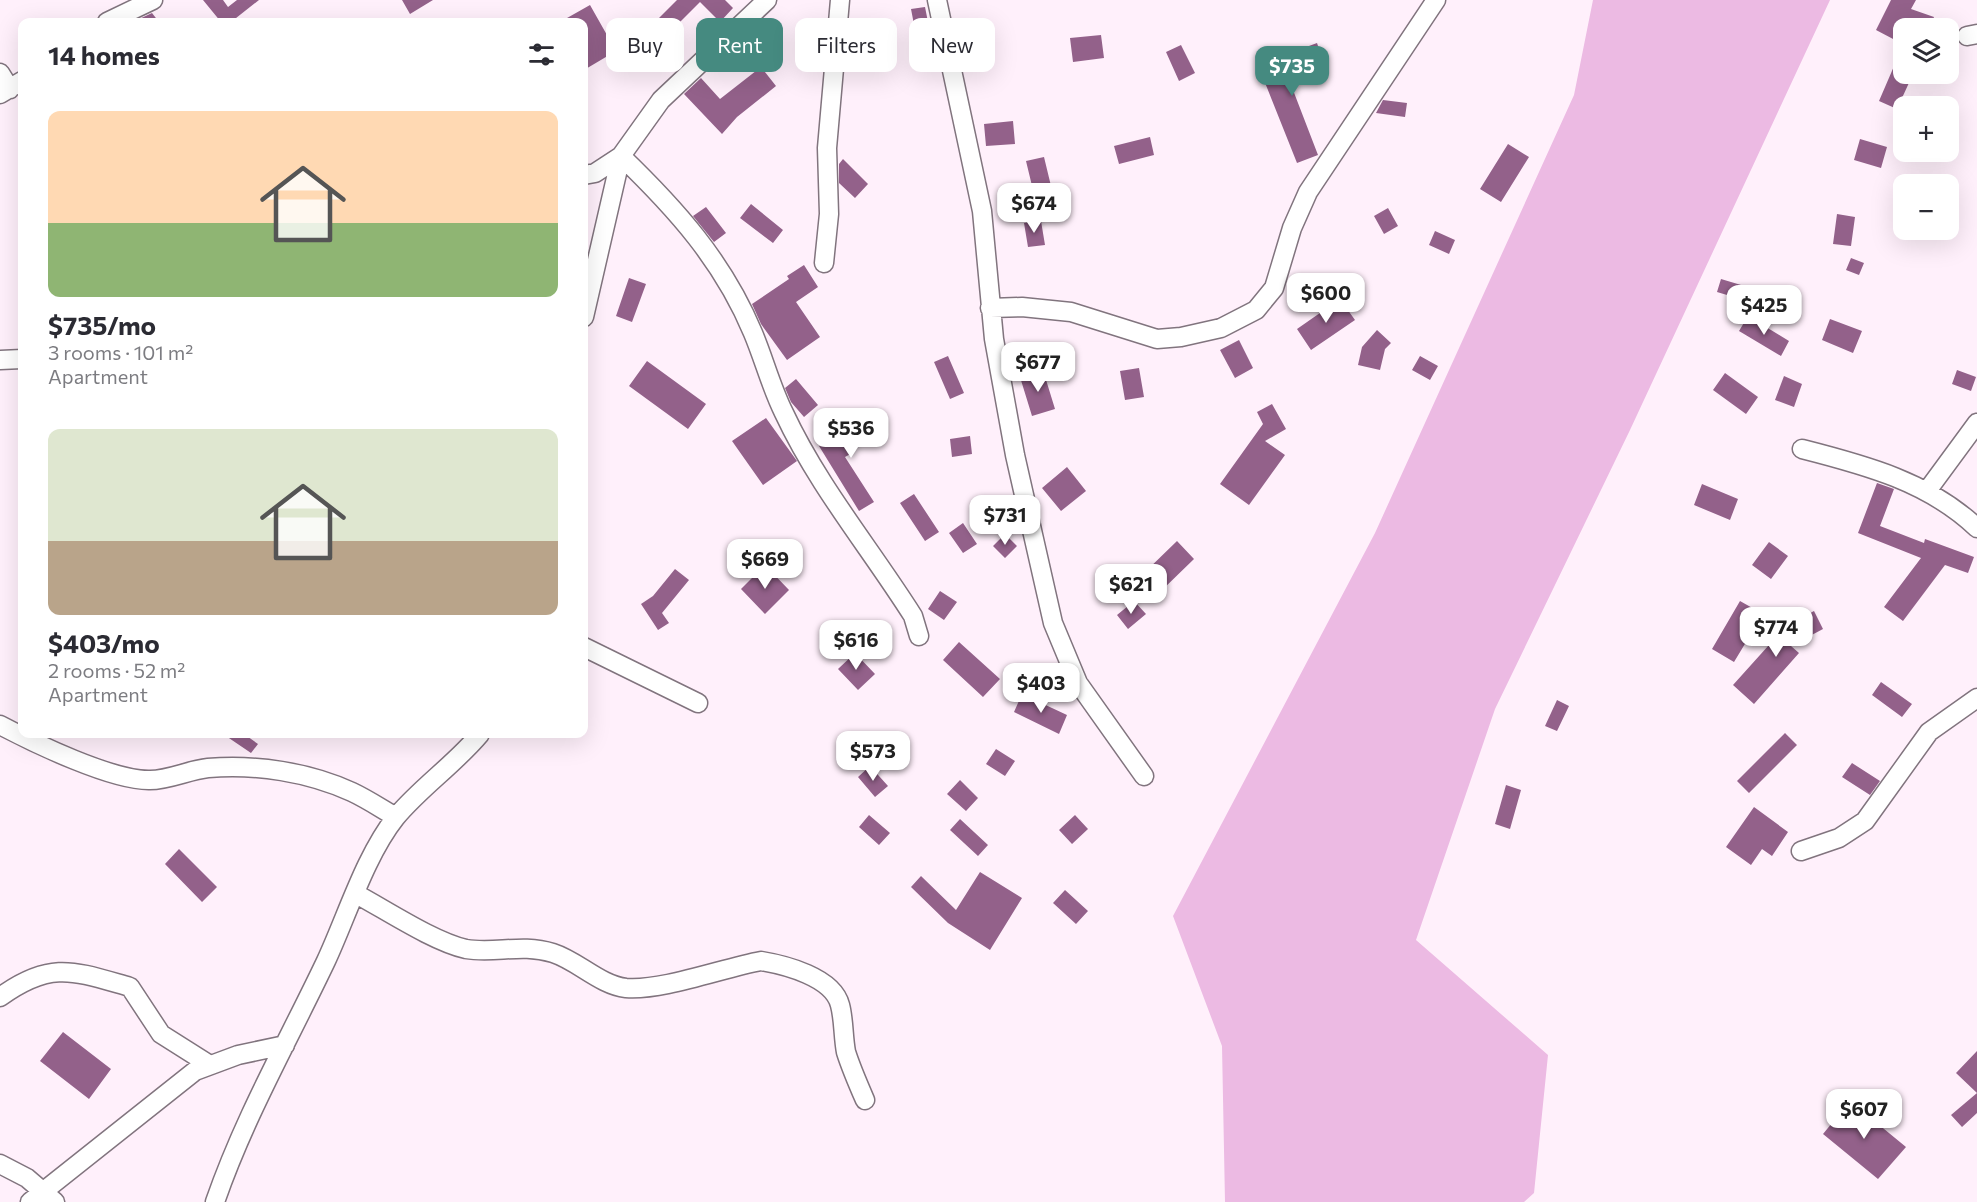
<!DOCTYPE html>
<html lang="en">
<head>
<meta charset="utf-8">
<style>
  :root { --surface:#fff; --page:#f7f7f7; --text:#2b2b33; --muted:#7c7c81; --accent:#458a80 }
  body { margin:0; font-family:Commissioner,sans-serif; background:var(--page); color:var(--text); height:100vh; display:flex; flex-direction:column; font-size:22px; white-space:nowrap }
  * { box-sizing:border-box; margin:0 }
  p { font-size:20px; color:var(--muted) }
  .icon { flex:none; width:33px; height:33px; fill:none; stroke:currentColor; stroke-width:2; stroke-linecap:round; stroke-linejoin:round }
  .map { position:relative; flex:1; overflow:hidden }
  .side { position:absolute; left:18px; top:18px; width:570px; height:720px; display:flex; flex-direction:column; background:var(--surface); border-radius:12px; box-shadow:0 6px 24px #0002 }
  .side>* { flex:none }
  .top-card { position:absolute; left:606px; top:18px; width:570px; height:54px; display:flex; gap:12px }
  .buttons { position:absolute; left:1893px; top:18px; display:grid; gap:12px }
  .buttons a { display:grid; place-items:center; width:66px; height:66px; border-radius:12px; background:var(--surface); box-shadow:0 6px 24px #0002; font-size:30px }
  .price { position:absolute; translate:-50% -51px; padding:0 14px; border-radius:12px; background:#fff; color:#222; font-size:20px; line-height:39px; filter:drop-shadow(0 2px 3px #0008) }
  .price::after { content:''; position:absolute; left:50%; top:36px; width:18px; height:14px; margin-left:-9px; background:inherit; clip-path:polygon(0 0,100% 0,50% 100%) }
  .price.active { background:var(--accent); color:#fff }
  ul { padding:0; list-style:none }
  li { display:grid; align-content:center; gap:12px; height:318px; padding:0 30px }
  li span { display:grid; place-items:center; height:186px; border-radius:12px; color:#555 }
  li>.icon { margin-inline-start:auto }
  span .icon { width:108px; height:108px; fill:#fffc; stroke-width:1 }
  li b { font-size:26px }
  h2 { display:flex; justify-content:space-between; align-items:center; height:72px; padding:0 30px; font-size:26px }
  .chip { padding:0 21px; border-radius:12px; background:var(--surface); box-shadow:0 6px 24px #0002; font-size:21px; line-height:54px }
  .chip.active { background:var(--accent); color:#fff }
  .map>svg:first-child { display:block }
</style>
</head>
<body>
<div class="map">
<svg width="1977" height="1202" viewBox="0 0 1977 1202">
  <rect width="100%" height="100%" fill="#fff0fb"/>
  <path fill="#ecbae3" d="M 1593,0 L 1830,0 L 1630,430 L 1495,709 L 1416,940 L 1548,1055 L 1534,1193 L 1524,1202 L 1225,1202 L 1222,1046 L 1173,916 L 1375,533 L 1574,95 Z"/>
  <path fill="#93618a" d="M 203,0 L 223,0 L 228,7 L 237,0 L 259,0 L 231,22 L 221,22 Z
    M 402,0 L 433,0 L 410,14 Z
    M 677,0 L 725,0 L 733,8 L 720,22 L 700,2 L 664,38 L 652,25 Z
    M 1891,0 L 1916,0 L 1911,9 L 1934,17 L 1930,28 L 1901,28 L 1895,40 L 1876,30 Z
    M 590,5 L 616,51 L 584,70 L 584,22 L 560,22 Z
    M 925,7 L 931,37 L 917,40 L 911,9 Z
    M 152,13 L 159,22 L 135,21 Z
    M 1101,35 L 1104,58 L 1073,62 L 1070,38 Z
    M 1317,43 L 1324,64 L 1288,77 L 1318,155 L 1297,163 L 1258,65 Z
    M 1904,43 L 1904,74 L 1913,74 L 1897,109 L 1879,101 Z
    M 1181,45 L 1195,73 L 1179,81 L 1166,52 Z
    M 761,67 L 776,86 L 737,117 L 722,134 L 684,94 L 701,78 L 720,99 Z
    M 1383,100 L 1407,103 L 1405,117 L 1376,113 Z
    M 1013,121 L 1015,144 L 986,146 L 984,124 Z
    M 1150,137 L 1154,155 L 1119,164 L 1114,146 Z
    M 1860,139 L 1887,147 L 1881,168 L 1854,160 Z
    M 1508,144 L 1529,157 L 1501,202 L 1480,189 Z
    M 1044,157 L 1058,215 L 1040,219 L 1026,161 Z
    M 843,159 L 868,184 L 855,198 L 839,183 L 839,164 Z
    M 751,204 L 783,230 L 773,243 L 740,218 Z
    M 706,207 L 726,233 L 714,242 L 693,216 Z
    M 1388,208 L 1398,226 L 1384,234 L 1374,216 Z
    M 1837,214 L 1855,217 L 1851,246 L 1833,244 Z
    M 1041,221 L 1045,245 L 1028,247 L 1024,223 Z
    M 1435,231 L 1455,240 L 1449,254 L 1429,245 Z
    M 1851,258 L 1864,263 L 1859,275 L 1846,270 Z
    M 804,265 L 818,287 L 796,302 L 820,337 L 787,360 L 761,324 L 752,304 L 789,279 L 787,276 Z
    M 629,278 L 646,284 L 632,322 L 616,316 Z
    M 1721,279 L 1741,285 L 1737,298 L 1717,292 Z
    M 1340,299 L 1355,320 L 1311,350 L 1297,329 Z
    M 1748,316 L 1789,341 L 1781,356 L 1739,331 Z
    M 1830,319 L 1862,331 L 1853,353 L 1822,340 Z
    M 1377,330 L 1391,343 L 1385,349 L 1380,370 L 1358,365 L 1362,347 Z
    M 1239,340 L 1253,368 L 1235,378 L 1220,350 Z
    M 948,356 L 964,393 L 950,399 L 934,362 Z
    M 1420,356 L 1438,366 L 1430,380 L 1412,370 Z
    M 647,361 L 706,404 L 688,429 L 629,386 Z
    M 1139,368 L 1144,397 L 1125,400 L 1120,371 Z
    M 1043,370 L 1055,409 L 1032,416 L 1020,377 Z
    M 1957,370 L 1976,377 L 1971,391 L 1952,384 Z
    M 1725,373 L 1758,397 L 1746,414 L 1713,390 Z
    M 1784,376 L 1802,384 L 1794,407 L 1775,400 Z
    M 796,379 L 818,405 L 804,417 L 791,402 L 785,388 Z
    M 1272,404 L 1286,429 L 1265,441 L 1285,455 L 1249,505 L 1220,484 L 1263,424 L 1257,412 Z
    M 867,412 L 879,434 L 852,448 L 854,452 L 845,457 L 874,502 L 859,511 L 819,446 L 859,427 L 855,418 Z
    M 766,418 L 797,461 L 763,485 L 732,441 Z
    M 970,436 L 972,454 L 952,457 L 950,439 Z
    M 1067,467 L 1086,491 L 1061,511 L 1042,488 Z
    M 1877,483 L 1894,489 L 1880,526 L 1924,543 L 1925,539 L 1974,557 L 1968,573 L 1945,565 L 1903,621 L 1884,607 L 1921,558 L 1858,533 Z
    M 1702,484 L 1738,499 L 1730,520 L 1694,505 Z
    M 914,494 L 939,532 L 925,541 L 900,503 Z
    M 963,523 L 977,544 L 963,553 L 949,533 Z
    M 1005,534 L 1017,546 L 1005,558 L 993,546 Z
    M 1177,541 L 1194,559 L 1159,593 L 1142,575 Z
    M 1769,542 L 1788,556 L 1771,579 L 1752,565 Z
    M 765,565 L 789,590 L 765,614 L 741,589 Z
    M 675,569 L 689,580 L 662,613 L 669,623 L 658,630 L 641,604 L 653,596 Z
    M 940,591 L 957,602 L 944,620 L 928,609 Z
    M 1134,601 L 1146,614 L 1128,629 L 1117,615 Z
    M 1740,601 L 1763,614 L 1734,662 L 1712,649 Z
    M 1814,611 L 1823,629 L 1791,646 L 1799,653 L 1754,704 L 1733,685 L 1787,625 Z
    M 959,642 L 1000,679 L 983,697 L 943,660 Z
    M 855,653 L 875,674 L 858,690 L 838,669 Z
    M 1881,682 L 1912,704 L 1902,717 L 1872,695 Z
    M 1022,694 L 1067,715 L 1059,734 L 1014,712 Z
    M 1557,700 L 1569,706 L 1557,731 L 1545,726 Z
    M 851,733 L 870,749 L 862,759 L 842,744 Z
    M 1785,733 L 1797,745 L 1749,793 L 1737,781 Z
    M 223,734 L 244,734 L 258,744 L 251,753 Z
    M 996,749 L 1015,761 L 1005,776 L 986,764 Z
    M 1852,763 L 1880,781 L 1870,795 L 1842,777 Z
    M 870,766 L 888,786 L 875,797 L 858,777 Z
    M 960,780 L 978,798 L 966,811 L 947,794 Z
    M 1506,785 L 1521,790 L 1510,829 L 1495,824 Z
    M 1754,807 L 1788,832 L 1772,856 L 1762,849 L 1751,865 L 1726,847 Z
    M 869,815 L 890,833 L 879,845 L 859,827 Z
    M 1075,815 L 1088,829 L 1072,844 L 1059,830 Z
    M 960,819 L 988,845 L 978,856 L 950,830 Z
    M 179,849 L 217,887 L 202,902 L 165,864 Z
    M 980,872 L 1022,898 L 990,950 L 948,923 L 911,887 L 921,876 L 956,910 Z
    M 1065,890 L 1088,911 L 1076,924 L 1053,903 Z
    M 63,1032 L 111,1069 L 89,1099 L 40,1061 Z
    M 1977,1051 L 1977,1113 L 1962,1127 L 1951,1115 L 1977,1093 L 1956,1073 Z
    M 1850,1101 L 1906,1147 L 1878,1179 L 1823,1134 Z"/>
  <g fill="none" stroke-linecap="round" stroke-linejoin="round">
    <g stroke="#81747e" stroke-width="21">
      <path id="minor" d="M 937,0 L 982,211 L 994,339 L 1015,455 L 1053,623 L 1078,683 L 1144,776
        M 107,22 L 153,0
        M 1967,36 L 1977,34
        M 0,73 L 10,89
        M 0,94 L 22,81
        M 621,156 C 676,209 723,261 753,333 C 764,359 771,387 784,413 C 818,486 870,548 913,616 L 919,636
        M 584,175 L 595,173 L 621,156 L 661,100 L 767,0
        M 824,263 L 829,214 L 827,148 L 840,0
        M 990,308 L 1022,307 L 1071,312 L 1157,339 L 1181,337 L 1221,328 L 1256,310 L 1274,288 L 1292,228 L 1308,192 L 1436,0
        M 584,317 L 621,156
        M 0,360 L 22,359
        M 1802,449 C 1865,465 1929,482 1977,528
        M 1927,491 L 1977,423
        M 584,647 L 698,703
        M 0,725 C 34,743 113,781 150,780 C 169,780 189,770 208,768 C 256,764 308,772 352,792 C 367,799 382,809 396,817
        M 1801,851 L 1839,838 L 1865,821 L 1929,732 L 1977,698
        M 356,894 C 386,910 434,942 466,949 C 496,954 521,943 553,953 C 578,961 600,985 626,988 C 662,991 723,968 761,961 C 785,965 833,977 840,1005 C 844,1020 843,1036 846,1052 C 851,1068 858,1084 865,1100
        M 0,997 C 51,960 74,971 130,987 L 161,1034 L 210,1065
        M 0,1164 L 27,1178 L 55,1202
        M 30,1202 L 195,1071 L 238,1055 L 285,1045
        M 215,1202 C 244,1118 288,1041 326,961 C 347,916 365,856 396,817 C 421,787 455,764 480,734"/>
    </g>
    <use href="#minor" stroke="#fff" stroke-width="18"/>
  </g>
</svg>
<div class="buttons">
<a><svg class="icon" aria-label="layers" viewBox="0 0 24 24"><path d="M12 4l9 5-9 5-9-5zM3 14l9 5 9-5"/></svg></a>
<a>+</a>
<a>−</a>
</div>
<b class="price active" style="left:1292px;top:97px">$735</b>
<b class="price" style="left:1034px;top:234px">$674</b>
<b class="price" style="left:1326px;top:324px">$600</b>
<b class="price" style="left:1764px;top:336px">$425</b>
<b class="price" style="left:1038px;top:393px">$677</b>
<b class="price" style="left:851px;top:459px">$536</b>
<b class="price" style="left:1005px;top:546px">$731</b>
<b class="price" style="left:765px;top:590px">$669</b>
<b class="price" style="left:1131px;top:615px">$621</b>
<b class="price" style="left:1776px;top:658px">$774</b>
<b class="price" style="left:856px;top:671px">$616</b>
<b class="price" style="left:1041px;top:714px">$403</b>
<b class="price" style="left:873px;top:782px">$573</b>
<b class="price" style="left:1864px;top:1140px">$607</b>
<div class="top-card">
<a class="chip">Buy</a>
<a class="chip active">Rent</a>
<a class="chip">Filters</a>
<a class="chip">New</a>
</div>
<section class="side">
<h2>14 homes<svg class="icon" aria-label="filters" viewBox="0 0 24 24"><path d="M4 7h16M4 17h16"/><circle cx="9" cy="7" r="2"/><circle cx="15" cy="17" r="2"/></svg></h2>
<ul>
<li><span style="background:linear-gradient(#ffd9b3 60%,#8fb573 0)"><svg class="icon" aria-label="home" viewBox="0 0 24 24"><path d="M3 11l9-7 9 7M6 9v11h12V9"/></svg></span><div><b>$735/mo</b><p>3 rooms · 101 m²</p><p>Apartment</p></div></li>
<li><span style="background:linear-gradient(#dfe7d0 60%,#b9a48a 0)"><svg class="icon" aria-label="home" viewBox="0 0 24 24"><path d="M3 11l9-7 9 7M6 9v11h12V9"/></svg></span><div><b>$403/mo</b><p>2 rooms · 52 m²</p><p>Apartment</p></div></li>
</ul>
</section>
</div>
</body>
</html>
